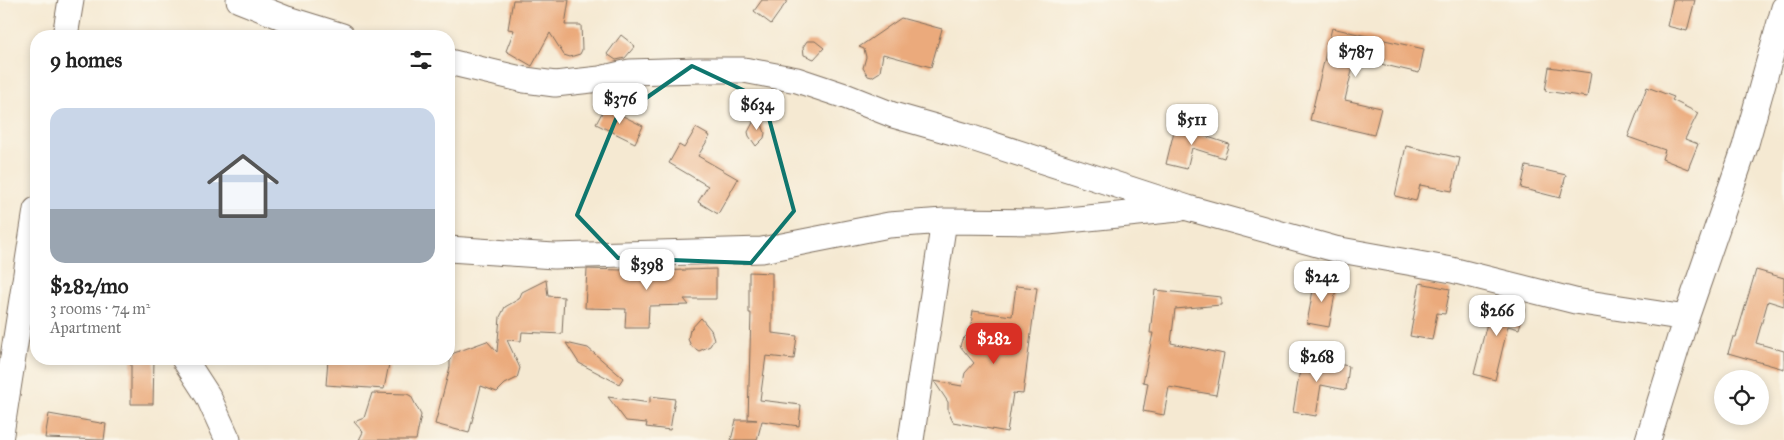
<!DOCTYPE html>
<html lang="en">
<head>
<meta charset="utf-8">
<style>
  :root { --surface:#fff; --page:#f2f2f2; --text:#222; --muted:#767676; --accent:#d93025 }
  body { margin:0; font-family:"IM FELL Great Primer",serif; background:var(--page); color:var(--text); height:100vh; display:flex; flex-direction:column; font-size:19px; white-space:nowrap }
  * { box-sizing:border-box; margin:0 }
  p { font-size:16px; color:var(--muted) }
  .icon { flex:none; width:28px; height:28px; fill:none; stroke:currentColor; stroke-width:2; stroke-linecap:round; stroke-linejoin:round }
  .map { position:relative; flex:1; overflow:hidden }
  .panel { position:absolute; left:30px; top:30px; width:425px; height:335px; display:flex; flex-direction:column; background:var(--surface); border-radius:20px; box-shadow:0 2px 8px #0003 }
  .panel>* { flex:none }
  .buttons { position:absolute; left:1714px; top:370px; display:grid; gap:10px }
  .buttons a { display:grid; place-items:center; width:55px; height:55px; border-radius:50%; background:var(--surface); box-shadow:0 2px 8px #0003; font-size:25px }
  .price { position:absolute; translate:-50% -42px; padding:0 11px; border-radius:10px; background:#fff; color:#222; font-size:16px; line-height:32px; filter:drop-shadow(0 1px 2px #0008) }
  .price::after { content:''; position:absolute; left:50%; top:30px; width:15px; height:11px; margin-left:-8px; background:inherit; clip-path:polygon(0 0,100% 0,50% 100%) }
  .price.current { background:var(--accent); color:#fff }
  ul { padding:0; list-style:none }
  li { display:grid; align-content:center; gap:10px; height:265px; padding:0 20px }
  li span { display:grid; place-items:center; height:155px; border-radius:15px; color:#555 }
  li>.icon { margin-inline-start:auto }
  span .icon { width:90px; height:90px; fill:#fffc; stroke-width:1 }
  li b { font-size:21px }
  h2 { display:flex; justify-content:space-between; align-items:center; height:60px; padding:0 20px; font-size:21px }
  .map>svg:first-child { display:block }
</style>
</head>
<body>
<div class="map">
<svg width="1784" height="440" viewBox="0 0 1784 440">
  <rect width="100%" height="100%" fill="#fbf7ec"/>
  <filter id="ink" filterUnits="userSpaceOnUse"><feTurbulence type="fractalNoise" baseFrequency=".02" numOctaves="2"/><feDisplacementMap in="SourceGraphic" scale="10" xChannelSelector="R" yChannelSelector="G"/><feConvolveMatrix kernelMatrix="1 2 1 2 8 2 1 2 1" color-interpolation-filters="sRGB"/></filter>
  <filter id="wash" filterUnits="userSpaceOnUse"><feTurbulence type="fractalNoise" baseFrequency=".0096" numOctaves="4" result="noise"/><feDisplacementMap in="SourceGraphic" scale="20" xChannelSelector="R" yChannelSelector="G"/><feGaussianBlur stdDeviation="1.12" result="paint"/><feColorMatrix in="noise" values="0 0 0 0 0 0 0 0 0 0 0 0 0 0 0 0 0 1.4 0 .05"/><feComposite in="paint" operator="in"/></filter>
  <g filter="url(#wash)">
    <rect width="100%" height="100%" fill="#f5e9d2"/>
    <g id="blocks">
      <path fill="#ebaa7b" d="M 513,0 L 569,0 L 565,25 L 581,25 L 582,50 L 580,54 L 570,57 L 564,55 L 550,33 L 532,66 L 506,51 L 514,30 L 508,29 Z
        M 762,0 L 788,0 L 771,24 L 754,11 Z
        M 1673,0 L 1695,0 L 1687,31 L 1667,26 Z
        M 901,18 L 942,29 L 931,67 L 883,54 L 880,72 L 872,77 L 868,76 L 863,68 L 866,57 L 864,49 L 859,47 Z
        M 1332,28 L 1424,49 L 1419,73 L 1355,58 L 1345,100 L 1381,108 L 1374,135 L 1310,120 Z
        M 621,35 L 635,46 L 625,58 L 616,60 L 607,54 Z
        M 807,41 L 815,41 L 824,48 L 814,59 L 804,55 L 803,47 Z
        M 1549,67 L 1591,73 L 1587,97 L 1545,91 Z
        M 1647,87 L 1674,97 L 1672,100 L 1698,113 L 1685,139 L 1698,144 L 1688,169 L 1662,159 L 1665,150 L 1628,137 Z
        M 605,107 L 643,126 L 635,143 L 596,124 Z
        M 758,113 L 765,133 L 764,138 L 756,146 L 749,136 L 748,132 Z
        M 1176,123 L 1197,128 L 1196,133 L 1229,144 L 1224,158 L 1192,148 L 1187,169 L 1166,164 Z
        M 696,128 L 710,136 L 698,156 L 738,179 L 718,214 L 698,202 L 708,186 L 669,163 L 679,145 L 684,148 Z
        M 1406,146 L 1460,158 L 1452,191 L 1420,185 L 1416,201 L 1395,196 Z
        M 1526,166 L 1566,175 L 1560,198 L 1521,188 Z
        M 587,269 L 656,271 L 716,269 L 716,299 L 684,299 L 689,305 L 649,306 L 648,328 L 625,328 L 626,309 L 585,308 Z
        M 1756,270 L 1784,278 L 1784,306 L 1768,301 L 1756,343 L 1784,351 L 1784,369 L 1728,353 L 1733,337 L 1736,337 Z
        M 749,272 L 772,273 L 772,333 L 797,336 L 794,359 L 766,356 L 760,400 L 801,405 L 799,426 L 762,421 L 757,440 L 731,440 L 736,420 L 757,420 L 748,419 L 751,313 L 749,313 Z
        M 1315,279 L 1337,283 L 1329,327 L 1307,323 Z
        M 546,280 L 548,296 L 564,297 L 562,334 L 522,332 L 521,341 L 507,340 L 520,368 L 517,378 L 505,384 L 497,392 L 481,386 L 469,433 L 435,424 L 450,367 L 450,357 L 454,353 L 487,341 L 497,352 L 500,317 L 505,307 L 519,299 L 522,292 Z
        M 1420,283 L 1450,289 L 1445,314 L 1437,313 L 1432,340 L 1410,336 Z
        M 1016,286 L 1037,288 L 1023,394 L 1013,393 L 1007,432 L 953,422 L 948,411 L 948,402 L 934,381 L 962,386 L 965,373 L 974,363 L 960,346 L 962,340 L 970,332 L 973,311 L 1012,316 Z
        M 1155,290 L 1221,297 L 1221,305 L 1175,309 L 1171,343 L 1224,354 L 1216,395 L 1169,387 L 1164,415 L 1143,411 L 1148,383 L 1143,382 L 1153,333 L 1150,333 Z
        M 1493,300 L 1525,308 L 1519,329 L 1508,326 L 1495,380 L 1474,374 Z
        M 701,318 L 711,330 L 714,339 L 710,346 L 699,351 L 691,346 L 688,339 L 690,330 Z
        M 566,343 L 588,348 L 623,378 L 619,384 L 579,363 Z
        M 1302,358 L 1349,366 L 1346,390 L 1321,385 L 1316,416 L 1293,412 Z
        M 131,359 L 154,359 L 153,404 L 131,404 Z
        M 328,359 L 390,359 L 384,389 L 326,385 Z
        M 372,393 L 407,394 L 411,396 L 421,415 L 416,440 L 359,440 L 363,432 L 354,422 L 364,418 Z
        M 650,396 L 675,399 L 670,430 L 646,427 L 647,423 L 626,421 L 608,397 L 650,403 Z
        M 49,414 L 106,424 L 104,440 L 45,438 Z"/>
    </g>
  </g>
  <g filter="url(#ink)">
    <use href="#blocks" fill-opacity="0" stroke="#7c6d5d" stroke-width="1"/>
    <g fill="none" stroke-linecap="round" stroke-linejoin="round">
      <g stroke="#7c6d5d" stroke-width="27">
        <path id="minor" d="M 239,0 L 287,19 L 342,36
          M 65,36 L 71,0
          M 449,62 L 525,80 L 555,84 L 600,79 L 630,72 L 699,70 L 744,70 L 797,80 L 845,96 L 893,115 L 963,135 L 1188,208 L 1335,249 L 1452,270 L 1575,301 L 1686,318
          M 449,249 L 554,256 L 762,250 L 889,225 L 944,221 L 1048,222 L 1178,209
          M 184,359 L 208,396 L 228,440
          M 0,440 L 36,210
          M 911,440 L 944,221
          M 1648,440 L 1686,318 L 1745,147 L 1784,8"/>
      </g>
      <use href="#minor" stroke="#fff" stroke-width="25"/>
    </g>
  </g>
  <path fill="none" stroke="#0f766e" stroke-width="4" stroke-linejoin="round" d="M 692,66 L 764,100 L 794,211 L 751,263 L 618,258 L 577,215 L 616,119 Z"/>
</svg>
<div class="buttons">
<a><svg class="icon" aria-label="locate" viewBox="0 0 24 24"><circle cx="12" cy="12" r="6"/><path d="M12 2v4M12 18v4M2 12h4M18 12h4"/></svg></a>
</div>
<b class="price" style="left:1356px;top:78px">$787</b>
<b class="price" style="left:620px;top:125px">$376</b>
<b class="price" style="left:757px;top:131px">$634</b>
<b class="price" style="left:1192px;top:146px">$511</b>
<b class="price" style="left:647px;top:291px">$398</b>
<b class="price" style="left:1322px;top:303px">$242</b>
<b class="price" style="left:1497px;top:337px">$266</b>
<b class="price current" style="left:994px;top:365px">$282</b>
<b class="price" style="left:1317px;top:383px">$268</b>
<section class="panel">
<h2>9 homes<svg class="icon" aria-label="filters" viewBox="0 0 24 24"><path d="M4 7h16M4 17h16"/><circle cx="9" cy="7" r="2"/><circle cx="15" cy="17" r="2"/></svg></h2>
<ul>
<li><span style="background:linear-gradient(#c9d6e8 65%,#9aa5b1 0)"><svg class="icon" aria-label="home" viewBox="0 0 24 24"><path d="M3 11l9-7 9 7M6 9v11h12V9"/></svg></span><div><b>$282/mo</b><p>3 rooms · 74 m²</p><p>Apartment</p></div></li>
</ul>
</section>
</div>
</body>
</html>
